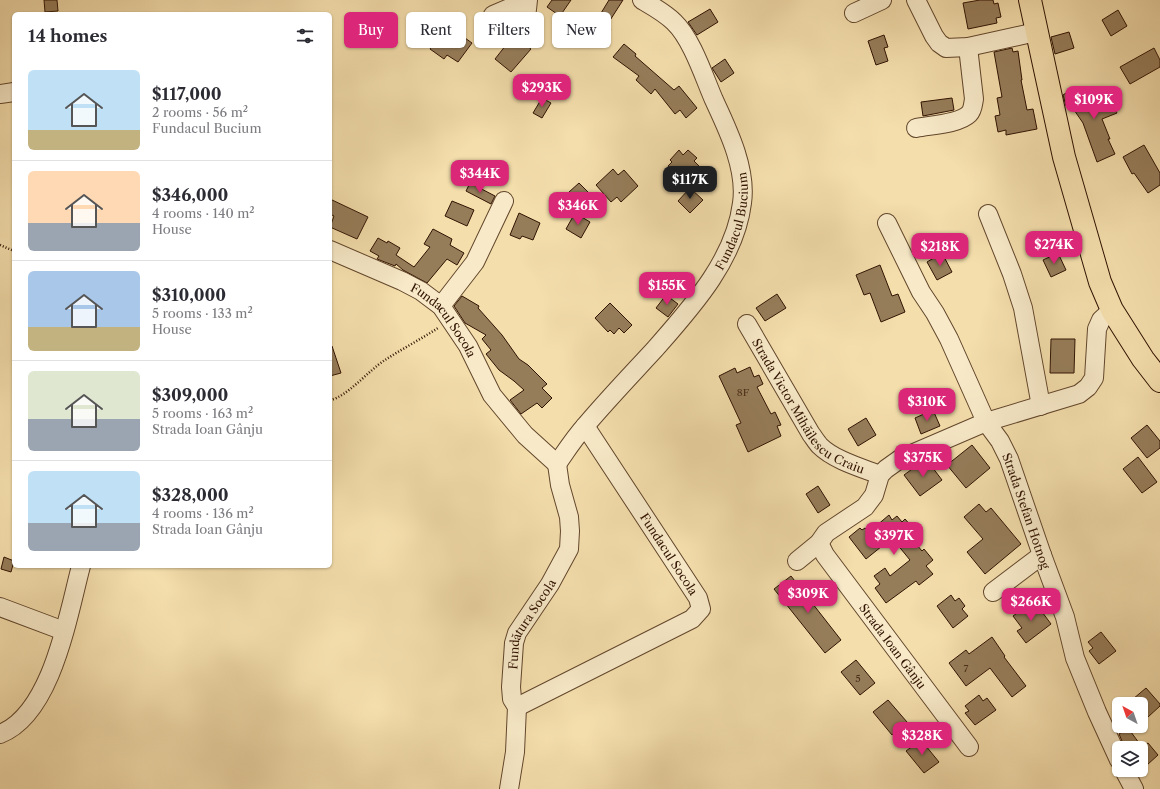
<!DOCTYPE html>
<html lang="en">
<head>
<meta charset="utf-8">
<style>
  :root { --surface:#fff; --page:#f2f2f3; --text:#2b2b33; --muted:#7c7c81; --line:#e1e1e2; --accent:#db2777 }
  body { margin:0; font-family:"Libre Caslon Text",serif; background:var(--page); color:var(--text); height:100vh; display:flex; flex-direction:column; font-size:15px; white-space:nowrap }
  * { box-sizing:border-box; margin:0 }
  p { font-size:13px; color:var(--muted) }
  .icon { flex:none; width:22px; height:22px; fill:none; stroke:currentColor; stroke-width:2; stroke-linecap:round; stroke-linejoin:round }
  .map { position:relative; flex:1; overflow:hidden }
  .panel { position:absolute; left:12px; top:12px; width:320px; height:556px; display:flex; flex-direction:column; background:var(--surface); border-radius:6px; box-shadow:0 1px 3px #0004 }
  .panel>* { flex:none }
  .top-card { position:absolute; left:344px; top:12px; width:380px; height:36px; display:flex; gap:8px }
  .needle { width:26px; rotate:320deg }
  .tools { position:absolute; left:1112px; top:697px; display:grid; gap:8px }
  .tools a { display:grid; place-items:center; width:36px; height:36px; border-radius:6px; background:var(--surface); box-shadow:0 1px 3px #0004; font-size:20px }
  .price { position:absolute; translate:-50% -34px; padding:0 9px; border-radius:8px; background:var(--accent); color:#fff; font-size:13px; line-height:26px; filter:drop-shadow(0 1px 2px #0008) }
  .price::after { content:''; position:absolute; left:50%; top:24px; width:12px; height:9px; margin-left:-6px; background:inherit; clip-path:polygon(0 0,100% 0,50% 100%) }
  .price.current { background:#222; color:#fff }
  ul { padding:0; list-style:none }
  li { display:flex; align-items:center; gap:12px; height:100px; padding:0 16px }
  li+li { border-top:1px solid var(--line) }
  li span { display:grid; place-items:center; flex:none; width:112px; height:80px; border-radius:6px; color:#555 }
  li>.icon { margin-inline-start:auto }
  span .icon { width:48px; height:48px; fill:#fffc; stroke-width:1 }
  li b { font-size:17px }
  h2 { display:flex; justify-content:space-between; align-items:center; height:48px; padding:0 16px; font-size:17px }
  .pill { padding:0 14px; border-radius:6px; background:var(--surface); box-shadow:0 1px 3px #0004; font-size:14px; line-height:36px }
  .pill.current { background:var(--accent); color:#fff }
  .map>svg:first-child { display:block }
</style>
</head>
<body>
<div class="map">
<svg width="1160" height="789" viewBox="0 0 1160 789">
  <rect width="100%" height="100%" fill="#f4deac"/>
  <filter id="stains"><feTurbulence type="fractalNoise" baseFrequency=".005" numOctaves="4"/><feColorMatrix values="0 0 0 0 .2 0 0 0 0 .09 0 0 0 0 .02 0 0 0 .5 -.17"/></filter>
  <radialGradient id="worn" r=".72"><stop offset=".6" stop-color="#630" stop-opacity="0"/><stop offset="1" stop-color="#630" stop-opacity=".3"/></radialGradient>
  <path fill="#967d5a" stroke="#311302" d="M 44,0 L 57,0 L 58,11 L 45,12 Z
    M 552,0 L 571,0 L 560,16 L 547,7 Z
    M 609,0 L 623,0 L 607,25 L 611,29 L 600,43 L 584,30 L 596,16 L 598,18 Z
    M 980,0 L 993,0 L 994,4 L 998,3 L 1001,17 L 996,18 L 997,23 L 968,29 L 963,3 Z
    M 710,9 L 718,22 L 697,35 L 688,22 Z
    M 1118,10 L 1127,26 L 1111,36 L 1102,20 Z
    M 447,25 L 472,43 L 458,62 L 447,55 L 444,59 L 430,49 Z
    M 1069,32 L 1074,48 L 1055,54 L 1051,37 Z
    M 884,35 L 888,47 L 884,48 L 888,61 L 876,65 L 868,41 Z
    M 521,41 L 531,49 L 511,72 L 495,59 L 506,45 Z
    M 624,44 L 636,54 L 635,56 L 674,90 L 679,86 L 697,108 L 686,118 L 680,110 L 675,114 L 655,89 L 651,94 L 636,80 L 639,76 L 613,57 Z
    M 1012,48 L 1013,52 L 1018,51 L 1022,80 L 1021,80 L 1027,110 L 1033,109 L 1037,129 L 1006,135 L 1006,130 L 998,132 L 995,116 L 1000,115 L 997,98 L 1002,97 L 994,52 Z
    M 1154,48 L 1160,60 L 1160,67 L 1130,84 L 1120,67 Z
    M 725,59 L 734,73 L 721,82 L 712,68 Z
    M 1102,88 L 1117,113 L 1102,119 L 1110,139 L 1108,139 L 1115,154 L 1097,162 L 1083,123 L 1070,104 L 1066,106 L 1063,95 L 1072,89 L 1080,102 Z
    M 542,98 L 551,103 L 542,118 L 533,113 Z
    M 952,98 L 954,110 L 923,116 L 921,102 Z
    M 1144,145 L 1160,173 L 1160,185 L 1148,193 L 1134,173 L 1132,174 L 1123,157 Z
    M 679,150 L 683,155 L 688,150 L 697,158 L 694,161 L 699,166 L 685,181 L 668,166 L 672,162 L 670,160 Z
    M 613,169 L 618,175 L 624,170 L 638,186 L 621,202 L 617,197 L 611,202 L 596,185 Z
    M 470,183 L 495,196 L 491,204 L 466,191 Z
    M 579,183 L 590,194 L 581,204 L 569,192 Z
    M 690,188 L 703,200 L 690,213 L 678,201 Z
    M 330,199 L 368,217 L 357,239 L 330,227 L 334,216 L 330,214 Z
    M 452,201 L 474,210 L 467,226 L 445,216 Z
    M 519,213 L 540,223 L 533,240 L 522,236 L 520,239 L 510,235 Z
    M 575,213 L 590,222 L 581,238 L 566,229 Z
    M 433,229 L 452,239 L 450,245 L 464,253 L 457,265 L 447,259 L 427,283 L 403,270 L 396,264 L 395,266 L 377,259 L 379,256 L 370,251 L 378,238 L 387,243 L 388,241 L 400,248 L 396,255 L 414,267 L 430,247 L 424,244 Z
    M 942,253 L 952,272 L 937,280 L 927,262 Z
    M 1058,253 L 1066,270 L 1051,277 L 1043,260 Z
    M 880,265 L 892,296 L 898,294 L 905,312 L 881,322 L 870,293 L 864,295 L 856,275 Z
    M 777,294 L 786,308 L 765,321 L 756,308 Z
    M 666,295 L 678,304 L 668,317 L 656,308 Z
    M 462,296 L 479,306 L 478,308 L 502,335 L 519,359 L 528,365 L 547,384 L 542,388 L 552,398 L 542,408 L 537,403 L 521,414 L 510,400 L 524,390 L 514,381 L 499,370 L 486,354 L 491,350 L 482,339 L 486,335 L 465,323 L 454,306 Z
    M 610,303 L 632,325 L 624,333 L 619,328 L 614,334 L 610,330 L 608,332 L 595,318 Z
    M 1051,339 L 1075,339 L 1074,373 L 1050,373 Z
    M 330,346 L 332,346 L 341,373 L 330,376 Z
    M 750,367 L 754,377 L 759,375 L 763,384 L 757,387 L 771,414 L 775,412 L 781,425 L 777,426 L 781,436 L 748,452 L 736,425 L 741,423 L 719,376 L 735,368 L 737,373 Z
    M 933,410 L 940,426 L 921,434 L 915,418 Z
    M 866,418 L 876,435 L 858,446 L 848,429 Z
    M 1147,425 L 1160,441 L 1160,448 L 1147,458 L 1131,438 Z
    M 972,445 L 990,468 L 966,488 L 947,465 Z
    M 1138,457 L 1157,482 L 1142,493 L 1123,469 Z
    M 926,459 L 942,480 L 920,496 L 904,475 Z
    M 818,486 L 830,505 L 818,513 L 806,494 Z
    M 979,504 L 986,512 L 991,508 L 1021,544 L 985,574 L 967,552 L 983,539 L 964,517 Z
    M 889,515 L 892,520 L 897,516 L 902,522 L 905,519 L 912,527 L 906,532 L 922,551 L 924,549 L 933,560 L 926,566 L 933,574 L 919,585 L 916,581 L 886,603 L 875,588 L 880,584 L 874,576 L 885,568 L 890,576 L 910,560 L 892,538 L 866,559 L 849,537 L 860,528 L 862,530 L 865,528 L 869,532 Z
    M 4,557 L 14,561 L 11,572 L 1,569 Z
    M 791,576 L 841,640 L 825,653 L 774,589 Z
    M 951,595 L 955,601 L 959,598 L 965,606 L 962,609 L 968,616 L 953,628 L 937,606 Z
    M 1034,601 L 1051,624 L 1026,643 L 1017,631 L 1022,628 L 1013,616 Z
    M 1101,632 L 1116,651 L 1099,664 L 1089,651 L 1093,648 L 1088,642 Z
    M 992,637 L 1005,656 L 1004,657 L 1026,686 L 1012,697 L 990,668 L 966,686 L 949,663 L 966,650 L 969,654 Z
    M 856,660 L 875,683 L 860,695 L 841,672 Z
    M 1146,688 L 1160,704 L 1160,706 L 1148,717 L 1141,708 L 1141,704 L 1138,704 L 1133,699 Z
    M 979,695 L 983,701 L 987,698 L 996,710 L 975,725 L 965,713 L 969,711 L 965,706 Z
    M 888,700 L 907,722 L 892,735 L 873,712 Z
    M 1128,728 L 1142,747 L 1148,743 L 1158,755 L 1147,765 L 1141,758 L 1141,748 L 1125,748 L 1119,734 Z
    M 921,740 L 939,762 L 924,773 L 906,751 Z"/>
  <g fill="none" stroke-linecap="round" stroke-linejoin="round">
    <g stroke="#62462c" stroke-width="20">
      <g id="minor">
        <path d="M 528,0 L 493,15 L 489,23 C 493,39 514,38 522,24 C 527,18 527,8 528,0"/>
        <path d="M 916,0 L 934,36 L 939,43 L 946,48 L 968,47 L 1036,32"/>
        <path d="M 854,13 L 882,0"/>
        <path d="M 0,94 L 14,92"/>
        <path d="M 916,128 C 930,125 959,124 969,114 C 973,110 973,104 974,99 L 968,47"/>
        <path d="M 988,214 L 1012,274 L 1023,308 L 1041,406"/>
        <path id="s1" d="M 887,223 L 921,292 L 935,313 L 949,339 L 986,422 L 1000,441 L 1009,459 L 1042,555 L 1065,617 L 1075,658 L 1097,712 L 1119,760"/>
        <path id="s2" d="M 330,250 L 402,281 L 421,291 L 441,306 L 468,346 L 492,395 L 525,435 L 557,464"/>
        <path d="M 441,306 L 475,262 L 504,201"/>
        <path id="s3" d="M 747,324 L 811,434 C 814,438 817,443 820,446 C 834,460 862,468 880,475"/>
        <path id="s4" d="M 557,464 C 566,451 575,437 586,425 C 608,399 632,374 655,349 C 691,308 735,260 742,203 C 747,169 728,130 714,100 C 704,77 692,39 674,22 C 665,13 654,7 642,0"/>
        <path id="s5" d="M 819,543 L 825,555 L 969,747"/>
        <path d="M 797,561 L 819,543 L 826,533 L 865,507 L 874,495 L 880,475 L 886,469 L 900,459 L 986,422 L 1079,394 L 1088,387 L 1094,378 L 1097,329 L 1101,320 L 1112,310"/>
        <path d="M 993,592 L 1042,555"/>
        <path d="M 0,607 L 64,631"/>
        <path d="M 517,707 L 692,619 L 701,609 L 698,598 L 585,426"/>
        <path d="M 0,734 C 52,714 68,615 81,566"/>
        <path d="M 1124,770 L 1134,789"/>
        <path id="s6" d="M 509,789 L 515,752 L 517,707 L 512,699 L 511,687 L 514,643 L 517,633 L 550,584 L 569,549 L 570,531 L 569,517 L 560,485 L 557,464"/>
      </g>
    </g>
    <g stroke="#311302" stroke-width="24">
      <path id="major" d="M 1030,0 L 1064,157 L 1100,282 L 1112,310 L 1143,359 L 1160,381"/>
    </g>
    <path stroke="#311302" stroke-width="2.5" stroke-dasharray="1 2" stroke-linecap="butt" d="M 0,245 L 14,251
      M 330,400 C 347,397 369,370 385,360 C 402,349 421,339 438,328"/>
    <use href="#minor" stroke="#f8eac9" stroke-width="18"/>
    <use href="#major" stroke="#f4deac" stroke-width="22"/>
  </g>
  <g text-anchor="middle" dominant-baseline="central" stroke-width="3" stroke-linejoin="round" paint-order="stroke">
    <g font-size="10" fill="#4a2e18">
      <text x="743" y="392">8F</text>
      <text x="966" y="668">7</text>
      <text x="858" y="678">5</text>
    </g>
    <g font-size="12" fill="#311302" stroke="#f8eac9">
      <text stroke="none"><textPath href="#s4" startOffset="304">Fundacul Bucium</textPath></text>
      <text stroke="none"><textPath href="#s2" startOffset="137">Fundacul Socola</textPath></text>
      <text stroke="none"><textPath href="#s3" startOffset="105">Strada Victor Mihăilescu Craiu</textPath></text>
      <text stroke="none"><textPath href="#s1" startOffset="321">Strada Stefan Hotnog</textPath></text>
      <text transform="translate(669 554) rotate(57)">Fundacul Socola</text>
      <text stroke="none"><textPath href="#s6" startOffset="172">Fundătura Socola</textPath></text>
      <text stroke="none"><textPath href="#s5" startOffset="127">Strada Ioan Gânju</textPath></text>
    </g>
  </g>
  <rect width="100%" height="100%" filter="url(#stains)"/>
  <rect width="100%" height="100%" fill="url(#worn)"/>
</svg>
<div class="tools">
<a><svg class="needle" viewBox="-14 -14 28 28"><path d="M0-13l5 13h-10z" fill="#e53935"/><path d="M0 13l5-13h-10z" fill="#7c7c81"/></svg></a>
<a><svg class="icon" aria-label="layers" viewBox="0 0 24 24"><path d="M12 4l9 5-9 5-9-5zM3 14l9 5 9-5"/></svg></a>
</div>
<b class="price" style="left:542px;top:108px">$293K</b>
<b class="price" style="left:1094px;top:120px">$109K</b>
<b class="price" style="left:480px;top:194px">$344K</b>
<b class="price current" style="left:690px;top:200px">$117K</b>
<b class="price" style="left:578px;top:226px">$346K</b>
<b class="price" style="left:1054px;top:265px">$274K</b>
<b class="price" style="left:940px;top:267px">$218K</b>
<b class="price" style="left:667px;top:306px">$155K</b>
<b class="price" style="left:927px;top:422px">$310K</b>
<b class="price" style="left:923px;top:478px">$375K</b>
<b class="price" style="left:894px;top:556px">$397K</b>
<b class="price" style="left:808px;top:614px">$309K</b>
<b class="price" style="left:1031px;top:622px">$266K</b>
<b class="price" style="left:922px;top:756px">$328K</b>
<div class="top-card">
<a class="pill current">Buy</a>
<a class="pill">Rent</a>
<a class="pill">Filters</a>
<a class="pill">New</a>
</div>
<section class="panel">
<h2>14 homes<svg class="icon" aria-label="filters" viewBox="0 0 24 24"><path d="M4 7h16M4 17h16"/><circle cx="9" cy="7" r="2"/><circle cx="15" cy="17" r="2"/></svg></h2>
<ul>
<li><span style="background:linear-gradient(#bfe0f5 75%,#c2b280 0)"><svg class="icon" aria-label="home" viewBox="0 0 24 24"><path d="M3 11l9-7 9 7M6 9v11h12V9"/></svg></span><div><b>$117,000</b><p>2 rooms · 56 m²</p><p>Fundacul Bucium</p></div></li>
<li><span style="background:linear-gradient(#ffd9b3 65%,#9aa5b1 0)"><svg class="icon" aria-label="home" viewBox="0 0 24 24"><path d="M3 11l9-7 9 7M6 9v11h12V9"/></svg></span><div><b>$346,000</b><p>4 rooms · 140 m²</p><p>House</p></div></li>
<li><span style="background:linear-gradient(#a9c7e8 70%,#c2b280 0)"><svg class="icon" aria-label="home" viewBox="0 0 24 24"><path d="M3 11l9-7 9 7M6 9v11h12V9"/></svg></span><div><b>$310,000</b><p>5 rooms · 133 m²</p><p>House</p></div></li>
<li><span style="background:linear-gradient(#dfe7d0 60%,#9aa5b1 0)"><svg class="icon" aria-label="home" viewBox="0 0 24 24"><path d="M3 11l9-7 9 7M6 9v11h12V9"/></svg></span><div><b>$309,000</b><p>5 rooms · 163 m²</p><p>Strada Ioan Gânju</p></div></li>
<li><span style="background:linear-gradient(#bfe0f5 65%,#9aa5b1 0)"><svg class="icon" aria-label="home" viewBox="0 0 24 24"><path d="M3 11l9-7 9 7M6 9v11h12V9"/></svg></span><div><b>$328,000</b><p>4 rooms · 136 m²</p><p>Strada Ioan Gânju</p></div></li>
</ul>
</section>
</div>
</body>
</html>
